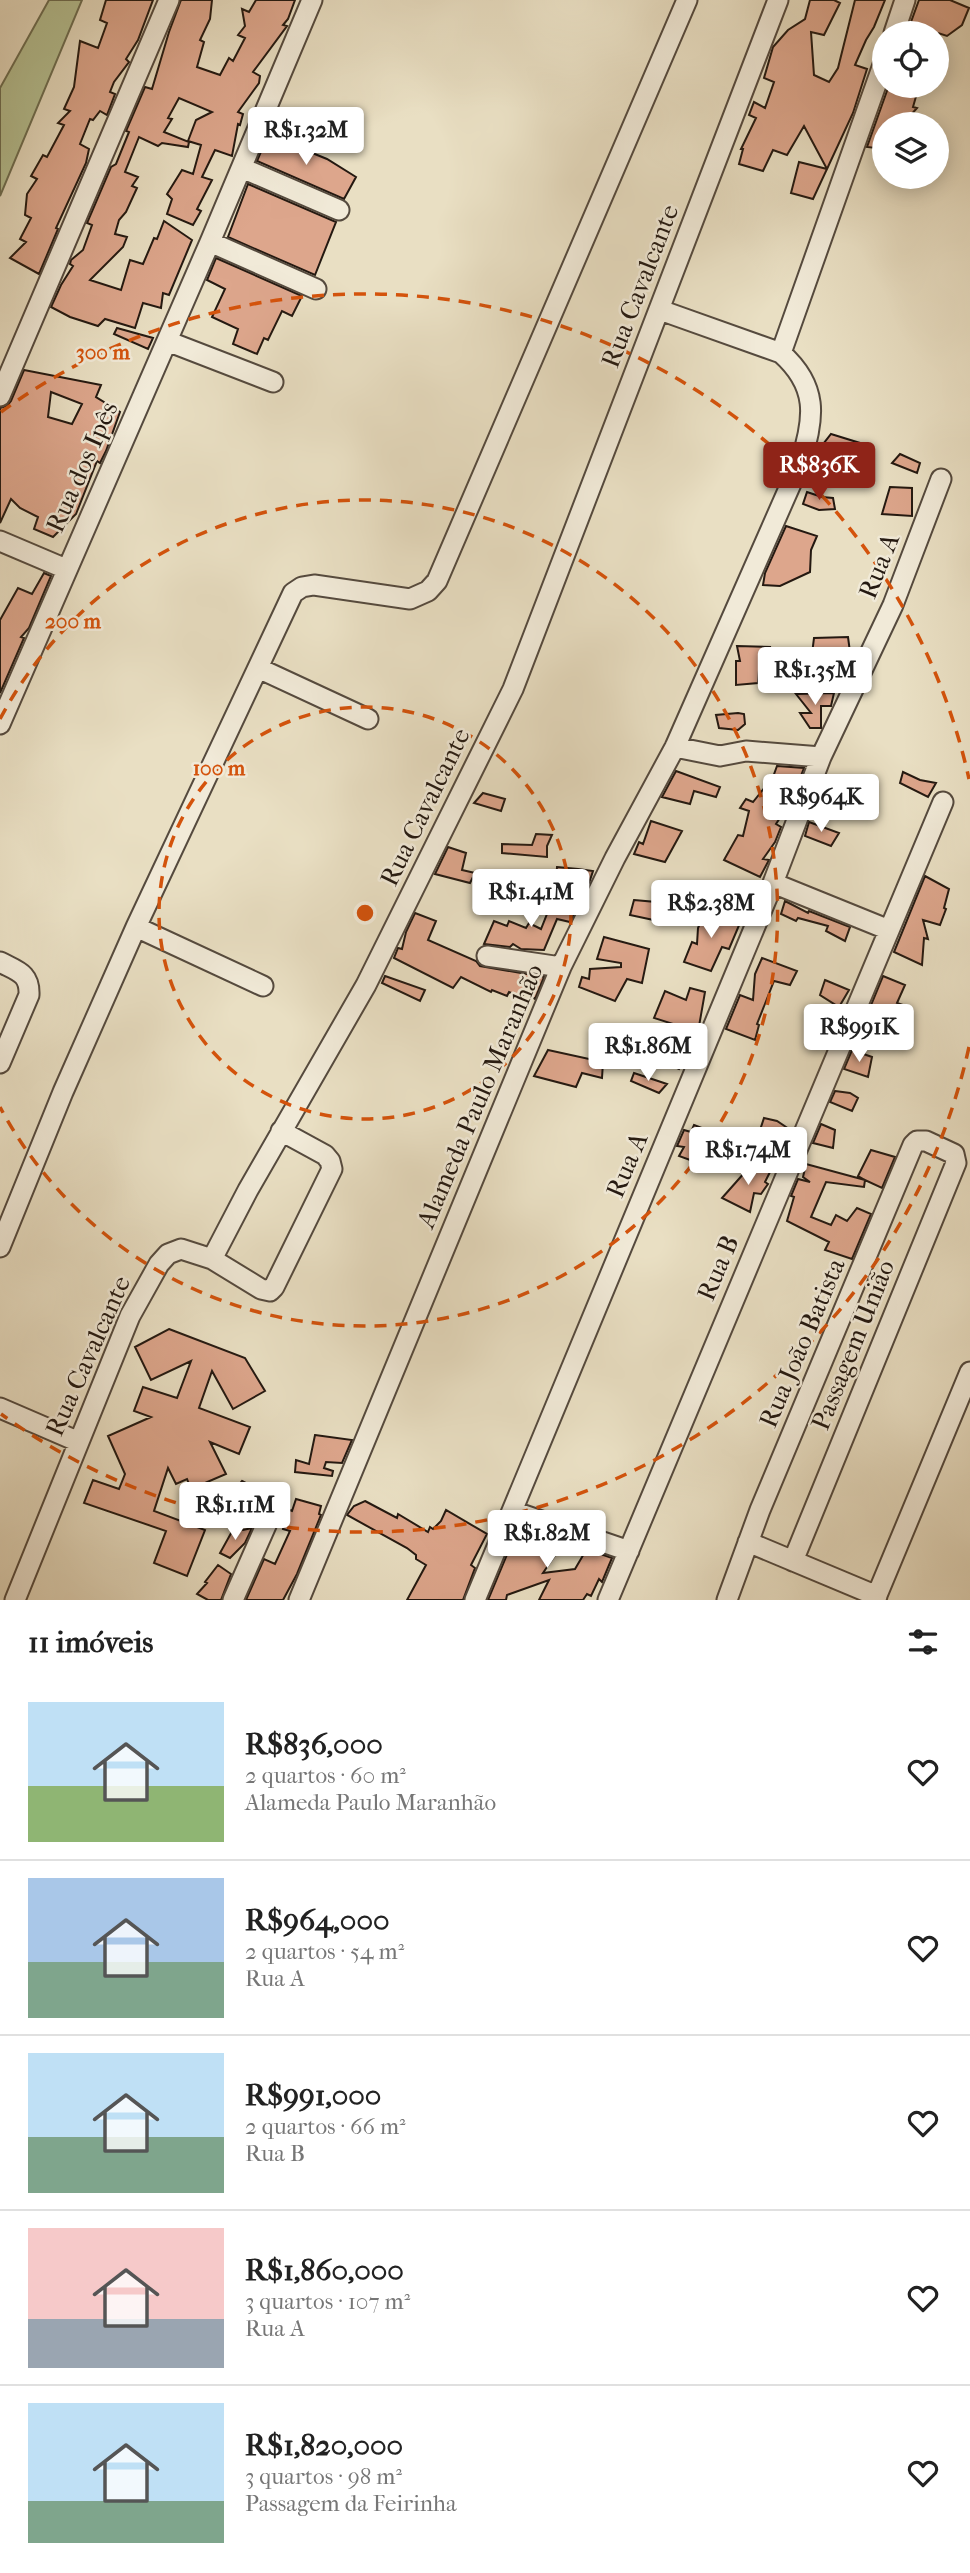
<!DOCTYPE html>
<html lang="pt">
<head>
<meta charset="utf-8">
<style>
  :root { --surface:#fff; --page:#f6f6f6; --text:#222; --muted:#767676; --line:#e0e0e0; --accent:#8f2418 }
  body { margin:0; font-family:"IM FELL French Canon",serif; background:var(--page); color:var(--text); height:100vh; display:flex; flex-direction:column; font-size:26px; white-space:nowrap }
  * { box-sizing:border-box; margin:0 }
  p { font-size:23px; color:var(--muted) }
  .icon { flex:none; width:38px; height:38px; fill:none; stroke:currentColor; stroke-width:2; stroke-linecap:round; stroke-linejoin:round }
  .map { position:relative; height:1600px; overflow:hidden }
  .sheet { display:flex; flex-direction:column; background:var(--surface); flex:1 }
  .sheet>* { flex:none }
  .tools { position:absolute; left:872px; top:21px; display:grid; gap:14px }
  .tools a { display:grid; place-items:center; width:77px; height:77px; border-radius:50%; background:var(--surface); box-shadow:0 4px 18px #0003; font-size:35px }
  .price { position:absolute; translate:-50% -60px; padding:0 16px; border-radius:7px; background:#fff; color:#222; font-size:23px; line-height:46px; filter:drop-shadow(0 2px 4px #0008) }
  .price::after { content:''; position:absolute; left:50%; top:42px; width:21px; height:16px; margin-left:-10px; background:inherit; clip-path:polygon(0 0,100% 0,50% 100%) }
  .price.on { background:var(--accent); color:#fff }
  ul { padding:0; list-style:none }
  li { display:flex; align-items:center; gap:21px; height:175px; padding:0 28px }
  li+li { border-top:2px solid var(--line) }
  li span { display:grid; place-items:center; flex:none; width:196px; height:140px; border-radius:0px; color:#555 }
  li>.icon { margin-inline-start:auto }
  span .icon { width:84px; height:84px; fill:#fffc; stroke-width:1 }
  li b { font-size:30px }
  h2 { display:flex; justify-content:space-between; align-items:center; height:84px; padding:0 28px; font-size:30px }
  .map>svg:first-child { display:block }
</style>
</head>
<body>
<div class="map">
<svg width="970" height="1600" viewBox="0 0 970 1600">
  <rect width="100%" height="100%" fill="#e9dfc3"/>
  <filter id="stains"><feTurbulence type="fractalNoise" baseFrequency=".00286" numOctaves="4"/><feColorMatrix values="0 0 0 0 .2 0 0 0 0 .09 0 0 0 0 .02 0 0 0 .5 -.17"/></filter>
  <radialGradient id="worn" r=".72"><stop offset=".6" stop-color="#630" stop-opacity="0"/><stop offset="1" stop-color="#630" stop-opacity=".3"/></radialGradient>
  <path fill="#b6c294" stroke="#6d6e52" stroke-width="2" d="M 49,0 L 82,0 L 0,196 L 0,88 Z"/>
  <path fill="#dda68c" stroke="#241911" stroke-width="2" fill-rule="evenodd" d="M 106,0 L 153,0 L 138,40 L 126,59 L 129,62 L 114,82 L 110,92 L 115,94 L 107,115 L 100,111 L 93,120 L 90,119 L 80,144 L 89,149 L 86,163 L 56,228 L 58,229 L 39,274 L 10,258 L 26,242 L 20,239 L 31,218 L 25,215 L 27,194 L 37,179 L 31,176 L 43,155 L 47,157 L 64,125 L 58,123 L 70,111 L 64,109 L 74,87 L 80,41 L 98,48 L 107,23 L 100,20 Z
    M 181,0 L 212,0 L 210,19 L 200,40 L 204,42 L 197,67 L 220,75 L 229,58 L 233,61 L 245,38 L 238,35 L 245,26 L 242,9 L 249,12 L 256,0 L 295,0 L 288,19 L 283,25 L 287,26 L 253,72 L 260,76 L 259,83 L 238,112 L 243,114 L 240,125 L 238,124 L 232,156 L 215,150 L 202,177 L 212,180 L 197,209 L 201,211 L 193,225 L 167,214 L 172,199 L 167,194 L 182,170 L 193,174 L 201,145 L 188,141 L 196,120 L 212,112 L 179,98 L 168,118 L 172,119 L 164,132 L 189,142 L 188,147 L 162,143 L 158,146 L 139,137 L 125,172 L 138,177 L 132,186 L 137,188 L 126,212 L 119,220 L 115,234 L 127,237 L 123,247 L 90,280 L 121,290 L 130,260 L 143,264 L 154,238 L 157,239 L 164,221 L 192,240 L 169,295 L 163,293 L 161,308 L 143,303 L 135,328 L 105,319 L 98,326 L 70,317 L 51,307 L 61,285 L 73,266 L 70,264 L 71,260 L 83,250 L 92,225 L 87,223 L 111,167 L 116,164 L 129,132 L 126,131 L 145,87 L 152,89 L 169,32 Z
    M 810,0 L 834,0 L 840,3 L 824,35 L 811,32 L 814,75 L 829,82 L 838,68 L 855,0 L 885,0 L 874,27 L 866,40 L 855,65 L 867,69 L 853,113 L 827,169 L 804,126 L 787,155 L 773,150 L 763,171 L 739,164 L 743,149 L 741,149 L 756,118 L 749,115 L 754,102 L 765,108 L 774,82 L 764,78 L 773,47 L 788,30 L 805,19 Z
    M 919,0 L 950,0 L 969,8 L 962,25 L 947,36 L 938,33 L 907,33 Z
    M 900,86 L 919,86 L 913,107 L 917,108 L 903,124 L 884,124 L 884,149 L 867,147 L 888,88 L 897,92 Z
    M 268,135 L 327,159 L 356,177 L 344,199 L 257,161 Z
    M 799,162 L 827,169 L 813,199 L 791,193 Z
    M 248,184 L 336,222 L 315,275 L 228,237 Z
    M 216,258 L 302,296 L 292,316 L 282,311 L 268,340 L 264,338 L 257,354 L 233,344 L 238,329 L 212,317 L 225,289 L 207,280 Z
    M 117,328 L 153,338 L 148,349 L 114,334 Z
    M 24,370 L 101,385 L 96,397 L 120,412 L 106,451 L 100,463 L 97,461 L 76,514 L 53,537 L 34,529 L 38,517 L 20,508 L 11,499 L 0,523 L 0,408 L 7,406 L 11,401 ZM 51,392 L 82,404 L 72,424 L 48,417 Z
    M 831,434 L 860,443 L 857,451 L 824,443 Z
    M 900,454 L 920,463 L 917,473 L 892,463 Z
    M 890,487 L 912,488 L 912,516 L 882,514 Z
    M 807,492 L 822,497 L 833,498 L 835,509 L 819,510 L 803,504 Z
    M 786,526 L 817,536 L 811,550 L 810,572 L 780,586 L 763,585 L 765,573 Z
    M 44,573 L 51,576 L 29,628 L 21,637 L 24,638 L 0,693 L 0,620 L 18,588 L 32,594 Z
    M 848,637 L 850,652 L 826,653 L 825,667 L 811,662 L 814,638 Z
    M 737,646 L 770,647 L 767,669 L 759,670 L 758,683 L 736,685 L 736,661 L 740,661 Z
    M 834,693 L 831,706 L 821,706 L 821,728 L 810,728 L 800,713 L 811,713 L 796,694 Z
    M 738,713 L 744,714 L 745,724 L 738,730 L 719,728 L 716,715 Z
    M 777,766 L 804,768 L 791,801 L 776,824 L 781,827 L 775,842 L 763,859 L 769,860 L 760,877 L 724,860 L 738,835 L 743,836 L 749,811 L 740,808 L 746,799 L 753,802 L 773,777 Z
    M 676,771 L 720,787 L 716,797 L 694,791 L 690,804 L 662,797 Z
    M 903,772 L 920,780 L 936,783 L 928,797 L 900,783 Z
    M 825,786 L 853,793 L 849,808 L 819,800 Z
    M 483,793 L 505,799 L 501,811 L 474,803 Z
    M 651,821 L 682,831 L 665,862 L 634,854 L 639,842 L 643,844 Z
    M 809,822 L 839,833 L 831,846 L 805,836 Z
    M 536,834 L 552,835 L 547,846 L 547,857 L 502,853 L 502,844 L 532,845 Z
    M 448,847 L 466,853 L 462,870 L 475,873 L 470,883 L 435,874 Z
    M 557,867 L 578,869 L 593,871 L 589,883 L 556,881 Z
    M 925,876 L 949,889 L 944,908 L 946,909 L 940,925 L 923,920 L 928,939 L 924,938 L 922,965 L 894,952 Z
    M 553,899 L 578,906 L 570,922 L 557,919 L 544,950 L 521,949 L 513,944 L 510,947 L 484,944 L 494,921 L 507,926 L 509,921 L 526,928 L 529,923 L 541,929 Z
    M 634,900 L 667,903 L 663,922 L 630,915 Z
    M 785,901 L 808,913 L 809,911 L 850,927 L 845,941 L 826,931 L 828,926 L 798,918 L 796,921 L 781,914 Z
    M 706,909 L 740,923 L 729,949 L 722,947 L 711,971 L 684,962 L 692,942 L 697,944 L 698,928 Z
    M 415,913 L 436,921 L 428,940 L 476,961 L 480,966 L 544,977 L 535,999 L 525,992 L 522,997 L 509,992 L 507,996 L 492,990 L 491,992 L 461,977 L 453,988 L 394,958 L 398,948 L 402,949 L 406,932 Z
    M 604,937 L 649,949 L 642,983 L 627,979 L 615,1001 L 579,987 L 582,977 L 589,979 L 590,969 L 621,967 L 621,963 L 597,959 Z
    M 762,958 L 797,971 L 790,985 L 774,981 L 757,1024 L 759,1025 L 755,1040 L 726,1029 L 740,995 L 753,1000 L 755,974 Z
    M 385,976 L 425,990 L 420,1001 L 382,983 Z
    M 883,976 L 905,985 L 897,1003 L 906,1006 L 897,1024 L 901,1025 L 899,1040 L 862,1027 Z
    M 825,980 L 849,990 L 839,1007 L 820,995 Z
    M 690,988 L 705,992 L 698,1032 L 654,1018 L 665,991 L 686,1000 Z
    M 663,1045 L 688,1056 L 679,1069 L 659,1060 Z
    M 548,1050 L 603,1062 L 602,1078 L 582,1073 L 576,1087 L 534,1076 Z
    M 852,1050 L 872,1057 L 868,1077 L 844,1069 Z
    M 634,1073 L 667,1084 L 659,1093 L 631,1081 Z
    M 835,1091 L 850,1093 L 858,1098 L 852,1111 L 830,1102 Z
    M 764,1118 L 777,1121 L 789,1129 L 783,1139 L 775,1136 L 771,1148 L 762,1146 L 752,1138 L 760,1130 Z
    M 821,1124 L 835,1130 L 833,1148 L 813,1143 Z
    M 694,1125 L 702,1128 L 690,1160 L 679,1156 L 684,1147 L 677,1146 L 684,1130 L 691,1132 Z
    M 871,1150 L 895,1157 L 882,1188 L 865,1180 L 864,1187 L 826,1182 L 811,1217 L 831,1225 L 836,1215 L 847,1221 L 857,1208 L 871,1214 L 852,1259 L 825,1250 L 829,1242 L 787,1221 L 794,1197 L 791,1196 L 798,1179 L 810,1182 L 803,1177 L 806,1164 L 865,1180 L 858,1176 Z
    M 753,1163 L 771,1170 L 765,1182 L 768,1184 L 761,1194 L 754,1193 L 750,1212 L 722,1198 Z
    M 169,1329 L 245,1358 L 265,1391 L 233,1409 L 212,1371 L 199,1408 L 250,1427 L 239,1454 L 210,1442 L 226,1474 L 191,1489 L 187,1479 L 176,1484 L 168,1468 L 154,1511 L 205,1530 L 187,1576 L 154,1563 L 166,1531 L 84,1503 L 93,1480 L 119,1489 L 125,1474 L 108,1436 L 151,1417 L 134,1411 L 143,1387 L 177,1398 L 191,1361 L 151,1380 L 135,1347 Z
    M 315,1435 L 352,1440 L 342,1463 L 326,1462 L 324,1468 L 333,1471 L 332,1476 L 295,1472 L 296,1460 L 309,1464 Z
    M 242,1481 L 269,1495 L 258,1514 L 228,1498 Z
    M 296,1499 L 321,1506 L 319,1514 L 321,1515 L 297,1574 L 283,1600 L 246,1600 L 264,1559 L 275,1564 L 290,1531 L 283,1529 L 287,1509 L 292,1511 Z
    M 365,1501 L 397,1518 L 398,1514 L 428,1532 L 430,1527 L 433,1529 L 441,1521 L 446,1510 L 487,1534 L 471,1565 L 475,1568 L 463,1600 L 407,1600 L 426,1565 L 416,1559 L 416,1555 L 407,1548 L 347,1515 L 354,1506 Z
    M 235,1526 L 243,1530 L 252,1528 L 245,1543 L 230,1558 L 220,1553 Z
    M 519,1526 L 564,1542 L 543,1573 L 575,1569 L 585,1552 L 578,1546 L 612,1558 L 602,1582 L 599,1579 L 591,1596 L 587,1594 L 583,1600 L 539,1600 L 549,1580 L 507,1595 L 506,1600 L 488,1600 Z
    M 218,1565 L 231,1574 L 221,1600 L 208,1600 L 197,1594 L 207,1583 L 205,1582 Z"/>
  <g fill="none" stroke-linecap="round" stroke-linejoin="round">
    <g stroke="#554a3e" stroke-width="23">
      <path id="minor" d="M 894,33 L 905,0
        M 242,168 L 339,210
        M 210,242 L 316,289
        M 167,341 L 273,382
        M 781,353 L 884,62
        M 0,396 L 169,0
        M 0,541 L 66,569
        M 258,668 L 368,719
        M 0,724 L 210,242 L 312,0
        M 675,747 L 720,756 L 746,751 L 821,757
        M 773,883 L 889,930
        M 136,927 L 263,986
        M 487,956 L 561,967
        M 0,962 C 17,971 30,973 29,995 L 0,1063
        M 0,1247 L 63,1092 L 136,927 L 293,593 L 302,587 L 314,585 L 410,599 L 428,591 L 437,581 L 687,0
        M 212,1259 L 261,1289 L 270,1291 L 274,1287 L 332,1169 L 330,1161 L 325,1155 L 281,1131
        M 0,1408 L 79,1442
        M 512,1511 L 629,1551
        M 748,1542 L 877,1596
        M 15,1600 L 130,1316 L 159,1264 L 168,1254 L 181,1249 L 212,1259 L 248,1190 L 366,985 L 513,689 L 778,0
        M 233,1600 L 275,1505
        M 299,1600 L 561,967 L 615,858 L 675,747 L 801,461 C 815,417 818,386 781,353 L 660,310
        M 475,1600 L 773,883 L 821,757 L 893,605 L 941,479
        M 608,1600 L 943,802
        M 727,1600 L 760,1510 L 913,1145 L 917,1141 L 926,1141 L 954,1154 L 956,1163 L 793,1561
        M 875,1600 L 970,1372"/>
    </g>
    <use href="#minor" stroke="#f1ead8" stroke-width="19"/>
  </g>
  <g fill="none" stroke="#d4530c" stroke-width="3.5" stroke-dasharray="12 9">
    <circle cx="365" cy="913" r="206"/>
    <path d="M0 719A413 413 0 1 1 0 1107"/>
    <path d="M969 1047A619 619 0 0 1 1 1414M1 412A619 619 0 0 1 969 779"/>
  </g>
  <g text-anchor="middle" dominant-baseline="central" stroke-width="5" stroke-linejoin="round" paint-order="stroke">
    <g font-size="26" fill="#241911" stroke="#f1ead8">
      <text transform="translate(640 286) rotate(-69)">Rua Cavalcante</text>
      <text transform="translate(82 467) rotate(-66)">Rua dos Ipês</text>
      <text transform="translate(879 566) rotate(-68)">Rua A</text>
      <text transform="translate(425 807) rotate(-64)">Rua Cavalcante</text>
      <text transform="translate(480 1096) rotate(-67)">Alameda Paulo Maranhão</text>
      <text transform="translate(627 1165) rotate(-67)">Rua A</text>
      <text transform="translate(718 1268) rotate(-67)">Rua B</text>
      <text transform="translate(802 1343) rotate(-67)">Rua João Batista</text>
      <text transform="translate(853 1345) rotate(-68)">Passagem União</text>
      <text transform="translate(88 1356) rotate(-66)">Rua Cavalcante</text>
    </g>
  </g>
  <circle cx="365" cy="913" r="10" fill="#d4530c" stroke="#f1ead8" stroke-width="3.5"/>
  <g font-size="21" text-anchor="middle" font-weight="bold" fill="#d4530c" stroke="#f1ead8" stroke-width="5" stroke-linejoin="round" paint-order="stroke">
    <text x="103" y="359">300 m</text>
    <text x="73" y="628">200 m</text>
    <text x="219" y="775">100 m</text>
  </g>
  <rect width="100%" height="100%" filter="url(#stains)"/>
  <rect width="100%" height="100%" fill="url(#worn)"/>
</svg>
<div class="tools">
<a><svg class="icon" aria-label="locate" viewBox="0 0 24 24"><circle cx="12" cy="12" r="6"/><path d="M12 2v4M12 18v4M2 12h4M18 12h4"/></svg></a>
<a><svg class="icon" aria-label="layers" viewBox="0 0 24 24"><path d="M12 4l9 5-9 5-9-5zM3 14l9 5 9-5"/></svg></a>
</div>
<b class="price" style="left:306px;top:167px">R$1.32M</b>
<b class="price on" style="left:819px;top:502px">R$836K</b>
<b class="price" style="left:815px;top:707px">R$1.35M</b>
<b class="price" style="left:821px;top:834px">R$964K</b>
<b class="price" style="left:531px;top:929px">R$1.41M</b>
<b class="price" style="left:711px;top:940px">R$2.38M</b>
<b class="price" style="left:859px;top:1064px">R$991K</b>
<b class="price" style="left:648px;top:1083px">R$1.86M</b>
<b class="price" style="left:748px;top:1187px">R$1.74M</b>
<b class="price" style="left:235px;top:1542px">R$1.11M</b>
<b class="price" style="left:547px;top:1570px">R$1.82M</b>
</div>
<section class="sheet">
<h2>11 imóveis<svg class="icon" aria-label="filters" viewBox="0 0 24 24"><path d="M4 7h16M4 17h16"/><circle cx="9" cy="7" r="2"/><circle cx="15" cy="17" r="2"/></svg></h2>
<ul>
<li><span style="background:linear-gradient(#bfe0f5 60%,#8fb573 0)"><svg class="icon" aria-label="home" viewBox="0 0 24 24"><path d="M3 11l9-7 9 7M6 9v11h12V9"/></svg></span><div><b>R$836,000</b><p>2 quartos · 60 m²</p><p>Alameda Paulo Maranhão</p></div><svg class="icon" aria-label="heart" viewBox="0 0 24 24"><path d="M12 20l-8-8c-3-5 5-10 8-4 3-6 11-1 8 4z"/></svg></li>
<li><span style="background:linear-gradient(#a9c7e8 60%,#7fa58c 0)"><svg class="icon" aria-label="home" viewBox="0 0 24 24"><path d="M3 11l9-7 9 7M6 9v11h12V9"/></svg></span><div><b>R$964,000</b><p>2 quartos · 54 m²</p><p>Rua A</p></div><svg class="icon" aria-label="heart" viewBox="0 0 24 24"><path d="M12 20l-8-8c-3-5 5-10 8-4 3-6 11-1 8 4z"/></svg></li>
<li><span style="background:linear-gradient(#bfe0f5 60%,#7fa58c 0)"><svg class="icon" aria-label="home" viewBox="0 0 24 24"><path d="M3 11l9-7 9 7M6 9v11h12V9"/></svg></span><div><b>R$991,000</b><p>2 quartos · 66 m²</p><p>Rua B</p></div><svg class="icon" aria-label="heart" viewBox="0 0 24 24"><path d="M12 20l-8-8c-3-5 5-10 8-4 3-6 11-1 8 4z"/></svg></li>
<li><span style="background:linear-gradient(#f6c9c9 65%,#9aa5b1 0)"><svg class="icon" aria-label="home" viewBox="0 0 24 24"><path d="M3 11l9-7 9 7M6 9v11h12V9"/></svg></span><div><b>R$1,860,000</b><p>3 quartos · 107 m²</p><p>Rua A</p></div><svg class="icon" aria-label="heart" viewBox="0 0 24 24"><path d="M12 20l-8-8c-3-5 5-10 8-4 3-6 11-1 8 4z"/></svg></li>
<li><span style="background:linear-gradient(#bfe0f5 70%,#7fa58c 0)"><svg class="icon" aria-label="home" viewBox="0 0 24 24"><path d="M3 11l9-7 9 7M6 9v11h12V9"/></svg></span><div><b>R$1,820,000</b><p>3 quartos · 98 m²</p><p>Passagem da Feirinha</p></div><svg class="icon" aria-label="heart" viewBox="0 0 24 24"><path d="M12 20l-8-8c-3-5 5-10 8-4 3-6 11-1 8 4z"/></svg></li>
</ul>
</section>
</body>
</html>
